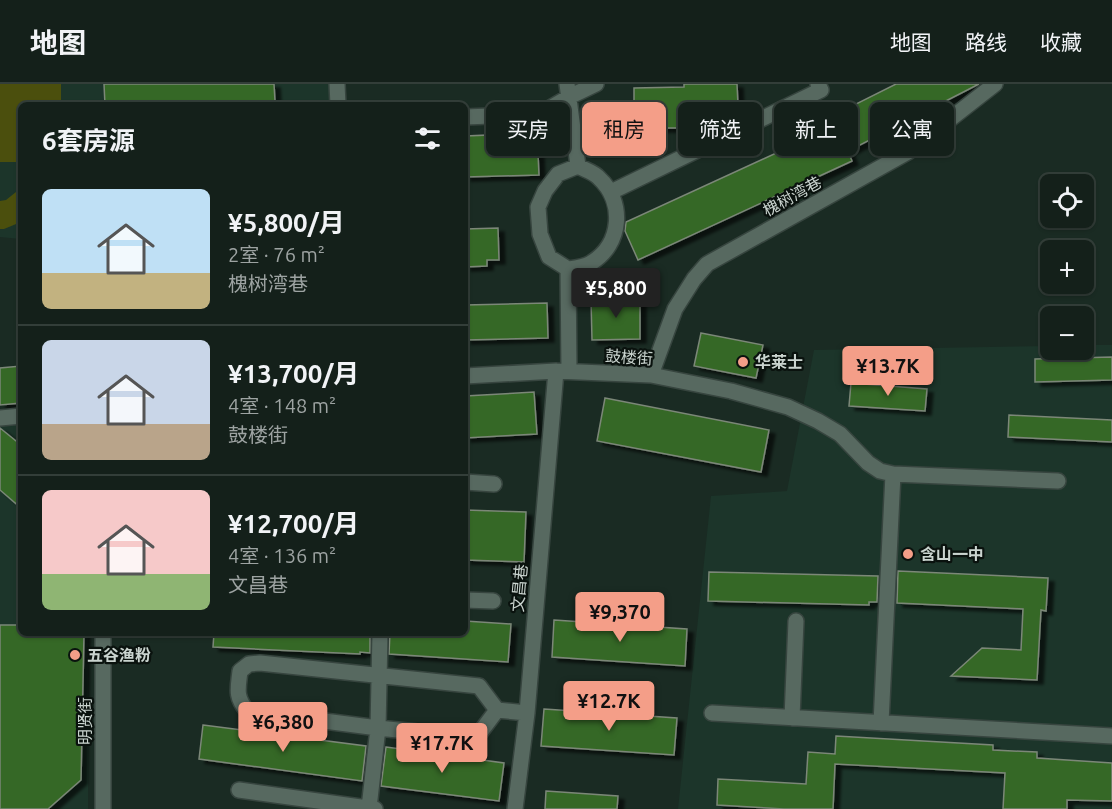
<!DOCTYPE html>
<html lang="zh">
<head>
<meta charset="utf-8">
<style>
  :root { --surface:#14201a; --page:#212d27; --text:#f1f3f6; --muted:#9da3a2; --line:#333e39; --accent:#f49e88 }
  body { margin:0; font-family:Ubuntu,"Noto Sans SC",sans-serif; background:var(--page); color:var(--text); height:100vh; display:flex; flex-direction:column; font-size:22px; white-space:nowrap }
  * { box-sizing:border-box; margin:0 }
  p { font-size:20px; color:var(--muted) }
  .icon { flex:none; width:33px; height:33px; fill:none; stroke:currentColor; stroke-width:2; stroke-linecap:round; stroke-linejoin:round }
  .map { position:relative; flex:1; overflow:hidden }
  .drawer { position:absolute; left:18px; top:18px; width:450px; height:534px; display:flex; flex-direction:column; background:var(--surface); border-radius:9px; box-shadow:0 2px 4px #0004,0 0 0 2px var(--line) }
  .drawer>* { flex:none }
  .banner { position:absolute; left:486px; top:18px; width:536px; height:54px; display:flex; gap:12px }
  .buttons { position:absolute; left:1040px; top:90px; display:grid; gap:12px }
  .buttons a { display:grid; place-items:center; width:54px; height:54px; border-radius:9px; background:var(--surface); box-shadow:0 2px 4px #0004,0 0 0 2px var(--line); font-size:30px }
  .price { position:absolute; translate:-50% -51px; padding:0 14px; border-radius:6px; background:var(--accent); color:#111; font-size:20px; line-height:39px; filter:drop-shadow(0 2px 3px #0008) }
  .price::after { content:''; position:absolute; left:50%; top:36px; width:18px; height:14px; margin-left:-9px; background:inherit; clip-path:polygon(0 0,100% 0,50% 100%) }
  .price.selected { background:#222; color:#fff }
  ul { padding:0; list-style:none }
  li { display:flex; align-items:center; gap:18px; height:150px; padding:0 24px }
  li+li { border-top:2px solid var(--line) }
  li span { display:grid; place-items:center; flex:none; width:168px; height:120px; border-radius:9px; color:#555 }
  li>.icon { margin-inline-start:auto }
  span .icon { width:72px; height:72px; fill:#fffc; stroke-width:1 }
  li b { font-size:26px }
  h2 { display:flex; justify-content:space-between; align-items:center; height:72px; padding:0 24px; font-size:26px }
  .chip { padding:0 21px; border-radius:9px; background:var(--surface); box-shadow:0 2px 4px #0004,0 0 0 2px var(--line); font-size:21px; line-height:54px }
  .chip.selected { background:var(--accent); color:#111 }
  header { display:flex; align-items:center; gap:36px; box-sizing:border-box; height:84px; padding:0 30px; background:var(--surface); border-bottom:2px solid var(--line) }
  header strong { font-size:28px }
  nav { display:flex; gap:33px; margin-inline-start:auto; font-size:21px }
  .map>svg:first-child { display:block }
</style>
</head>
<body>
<header>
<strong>地图</strong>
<nav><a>地图</a><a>路线</a><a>收藏</a></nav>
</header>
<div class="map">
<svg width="1112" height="725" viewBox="0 0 1112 725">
  <defs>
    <filter id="shadow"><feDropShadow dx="6" dy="4" stdDeviation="1.5" flood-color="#0009"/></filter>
  </defs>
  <rect width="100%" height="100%" fill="#1a2b23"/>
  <path fill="#1c352a" d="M 0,0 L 330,0 L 330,21 L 21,21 L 21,155 L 0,153 Z
    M 1083,261 L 1112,261 L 1112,725 L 678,725 L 711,412 L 787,407 L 814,266 L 1050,262 L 1050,266 L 1083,266 Z
    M 21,338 L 21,549 L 88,549 L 88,725 L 0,725 L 0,340 Z"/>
  <path fill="#4b4f0d" d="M 0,0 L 61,0 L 61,21 L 21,21 L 21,78 L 0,78 Z
    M 21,104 L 21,138 L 4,145 L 0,145 L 0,117 L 6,116 Z"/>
  <path fill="#366825" stroke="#7b8778" stroke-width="1.5" filter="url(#shadow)" d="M 104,0 L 274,0 L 275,17 L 105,21 Z
    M 684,0 L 737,0 L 738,21 L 688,22 L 688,44 L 636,44 L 636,68 L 586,69 L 581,28 L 634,27 L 634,4 L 684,3 Z
    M 896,0 L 979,0 L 848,67 L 852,77 L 638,176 L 625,147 L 626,138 L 859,31 L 854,21 Z
    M 537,49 L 539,91 L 465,93 L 465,52 Z
    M 498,144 L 499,176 L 487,176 L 487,182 L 465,183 L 465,145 Z
    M 640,215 L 640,255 L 592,256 L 591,216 Z
    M 547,219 L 548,254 L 465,256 L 465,221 Z
    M 701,249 L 763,261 L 756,294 L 694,282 Z
    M 1112,273 L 1112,296 L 1035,298 L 1035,275 Z
    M 21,282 L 21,319 L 0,321 L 0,284 Z
    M 851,299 L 927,305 L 925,327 L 849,322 Z
    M 534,308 L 537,350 L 465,354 L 465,312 Z
    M 605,314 L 769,346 L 761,388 L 597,357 Z
    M 1009,331 L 1112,336 L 1112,358 L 1008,353 Z
    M 0,344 L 21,361 L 21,424 L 0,406 Z
    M 465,426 L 526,428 L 524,478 L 465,476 Z
    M 898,487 L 1048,494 L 1046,527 L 1041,526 L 1037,596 L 951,592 L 982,564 L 1021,566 L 1023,525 L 897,519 Z
    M 709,488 L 878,492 L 877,518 L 869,518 L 869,521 L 708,517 Z
    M 554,536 L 687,545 L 685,582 L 552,573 Z
    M 465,537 L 511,540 L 508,578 L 389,570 L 390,549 L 465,549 Z
    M 0,541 L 21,541 L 21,549 L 84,549 L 81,696 L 48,725 L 0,725 Z
    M 214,549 L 370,549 L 370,569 L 360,568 L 360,570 L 213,563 Z
    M 544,625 L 677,634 L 674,671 L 541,662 Z
    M 203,641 L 366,662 L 362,697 L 199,675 Z
    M 836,652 L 993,661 L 993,666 L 1037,668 L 1037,674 L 1112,679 L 1112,717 L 1067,716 L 1067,725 L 1003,725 L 1005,689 L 835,680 L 833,725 L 784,725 L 717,721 L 718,695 L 806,700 L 808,668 L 835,670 Z
    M 386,663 L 504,679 L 499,717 L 381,702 Z
    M 546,707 L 618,712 L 617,725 L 545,725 Z"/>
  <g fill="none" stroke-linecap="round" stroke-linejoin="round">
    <g stroke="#37453f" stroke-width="18">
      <path id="minor" d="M 337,0 L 338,21
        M 567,0 L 578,82
        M 465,33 L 540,30 L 569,13 L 596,0
        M 611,108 L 821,6 L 818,0
        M 568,185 L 549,173 L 540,150 L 538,123 L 545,107 L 558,90 L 578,82 C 585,86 594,88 599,94 C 625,118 622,160 591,179 C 585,183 576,184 568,185 L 569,287
        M 651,291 L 675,225 L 694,195 L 707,180 L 908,68 L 995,0
        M 465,292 L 556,287 L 651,291 L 731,307 L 788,323 L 818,337 L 840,350 L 868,379 L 880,387 L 893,390 L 1058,397
        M 0,334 L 21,332
        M 465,398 L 494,400
        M 465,516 L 493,517
        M 103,549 L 103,725
        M 497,626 L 476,654 L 378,644 L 247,627 C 235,612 238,605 240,587 L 249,580 L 260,579 L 479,602 L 497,626 L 527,629
        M 712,629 L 1112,652
        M 792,634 L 796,537
        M 881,639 L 893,390
        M 239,706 L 375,725
        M 369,724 L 378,644 L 380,549
        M 515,725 L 527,629 L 556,287"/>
    </g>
    <use href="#minor" stroke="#576960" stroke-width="15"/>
  </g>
  <g fill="#f49e88" stroke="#0a120e" stroke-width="2">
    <circle cx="743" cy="278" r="6"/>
    <circle cx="908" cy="470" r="6"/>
    <circle cx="75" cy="571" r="6"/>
  </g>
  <g text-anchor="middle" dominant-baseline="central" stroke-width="4.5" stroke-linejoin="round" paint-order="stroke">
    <g font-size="16" fill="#cad4cf" stroke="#0a120e">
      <text transform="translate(792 112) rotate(-29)">槐树湾巷</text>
      <text transform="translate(629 273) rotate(4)">鼓楼街</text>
      <text transform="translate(519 504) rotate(-85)">文昌巷</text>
      <text transform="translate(85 637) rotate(-90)">明贤街</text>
    </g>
    <g font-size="16" font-weight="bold" fill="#cad4cf" stroke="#0a120e" text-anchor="start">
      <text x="755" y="278">华莱士</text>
      <text x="920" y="470">含山一中</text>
      <text x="87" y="571">五谷渔粉</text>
    </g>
  </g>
</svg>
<div class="buttons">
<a><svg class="icon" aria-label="locate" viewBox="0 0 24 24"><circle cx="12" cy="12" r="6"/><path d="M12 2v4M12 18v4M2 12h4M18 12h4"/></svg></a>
<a>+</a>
<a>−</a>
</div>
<b class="price selected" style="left:616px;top:235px">¥5,800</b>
<b class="price" style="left:888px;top:313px">¥13.7K</b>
<b class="price" style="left:620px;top:559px">¥9,370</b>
<b class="price" style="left:609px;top:648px">¥12.7K</b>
<b class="price" style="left:283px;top:669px">¥6,380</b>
<b class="price" style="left:442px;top:690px">¥17.7K</b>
<div class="banner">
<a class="chip">买房</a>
<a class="chip selected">租房</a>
<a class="chip">筛选</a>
<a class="chip">新上</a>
<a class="chip">公寓</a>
</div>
<section class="drawer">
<h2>6套房源<svg class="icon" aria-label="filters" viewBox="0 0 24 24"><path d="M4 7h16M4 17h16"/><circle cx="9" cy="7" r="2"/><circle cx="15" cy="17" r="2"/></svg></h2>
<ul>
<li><span style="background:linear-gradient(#bfe0f5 70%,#c2b280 0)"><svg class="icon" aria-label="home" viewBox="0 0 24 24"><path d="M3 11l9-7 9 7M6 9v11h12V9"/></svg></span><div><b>¥5,800/月</b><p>2室 · 76 m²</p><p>槐树湾巷</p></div></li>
<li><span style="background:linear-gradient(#c9d6e8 70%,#b9a48a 0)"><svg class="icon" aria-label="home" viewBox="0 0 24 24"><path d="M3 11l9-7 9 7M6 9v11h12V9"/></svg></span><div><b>¥13,700/月</b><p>4室 · 148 m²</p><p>鼓楼街</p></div></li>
<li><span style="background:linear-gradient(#f6c9c9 70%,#8fb573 0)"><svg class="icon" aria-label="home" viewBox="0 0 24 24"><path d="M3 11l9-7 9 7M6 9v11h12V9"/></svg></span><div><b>¥12,700/月</b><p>4室 · 136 m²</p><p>文昌巷</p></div></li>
</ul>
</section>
</div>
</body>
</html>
